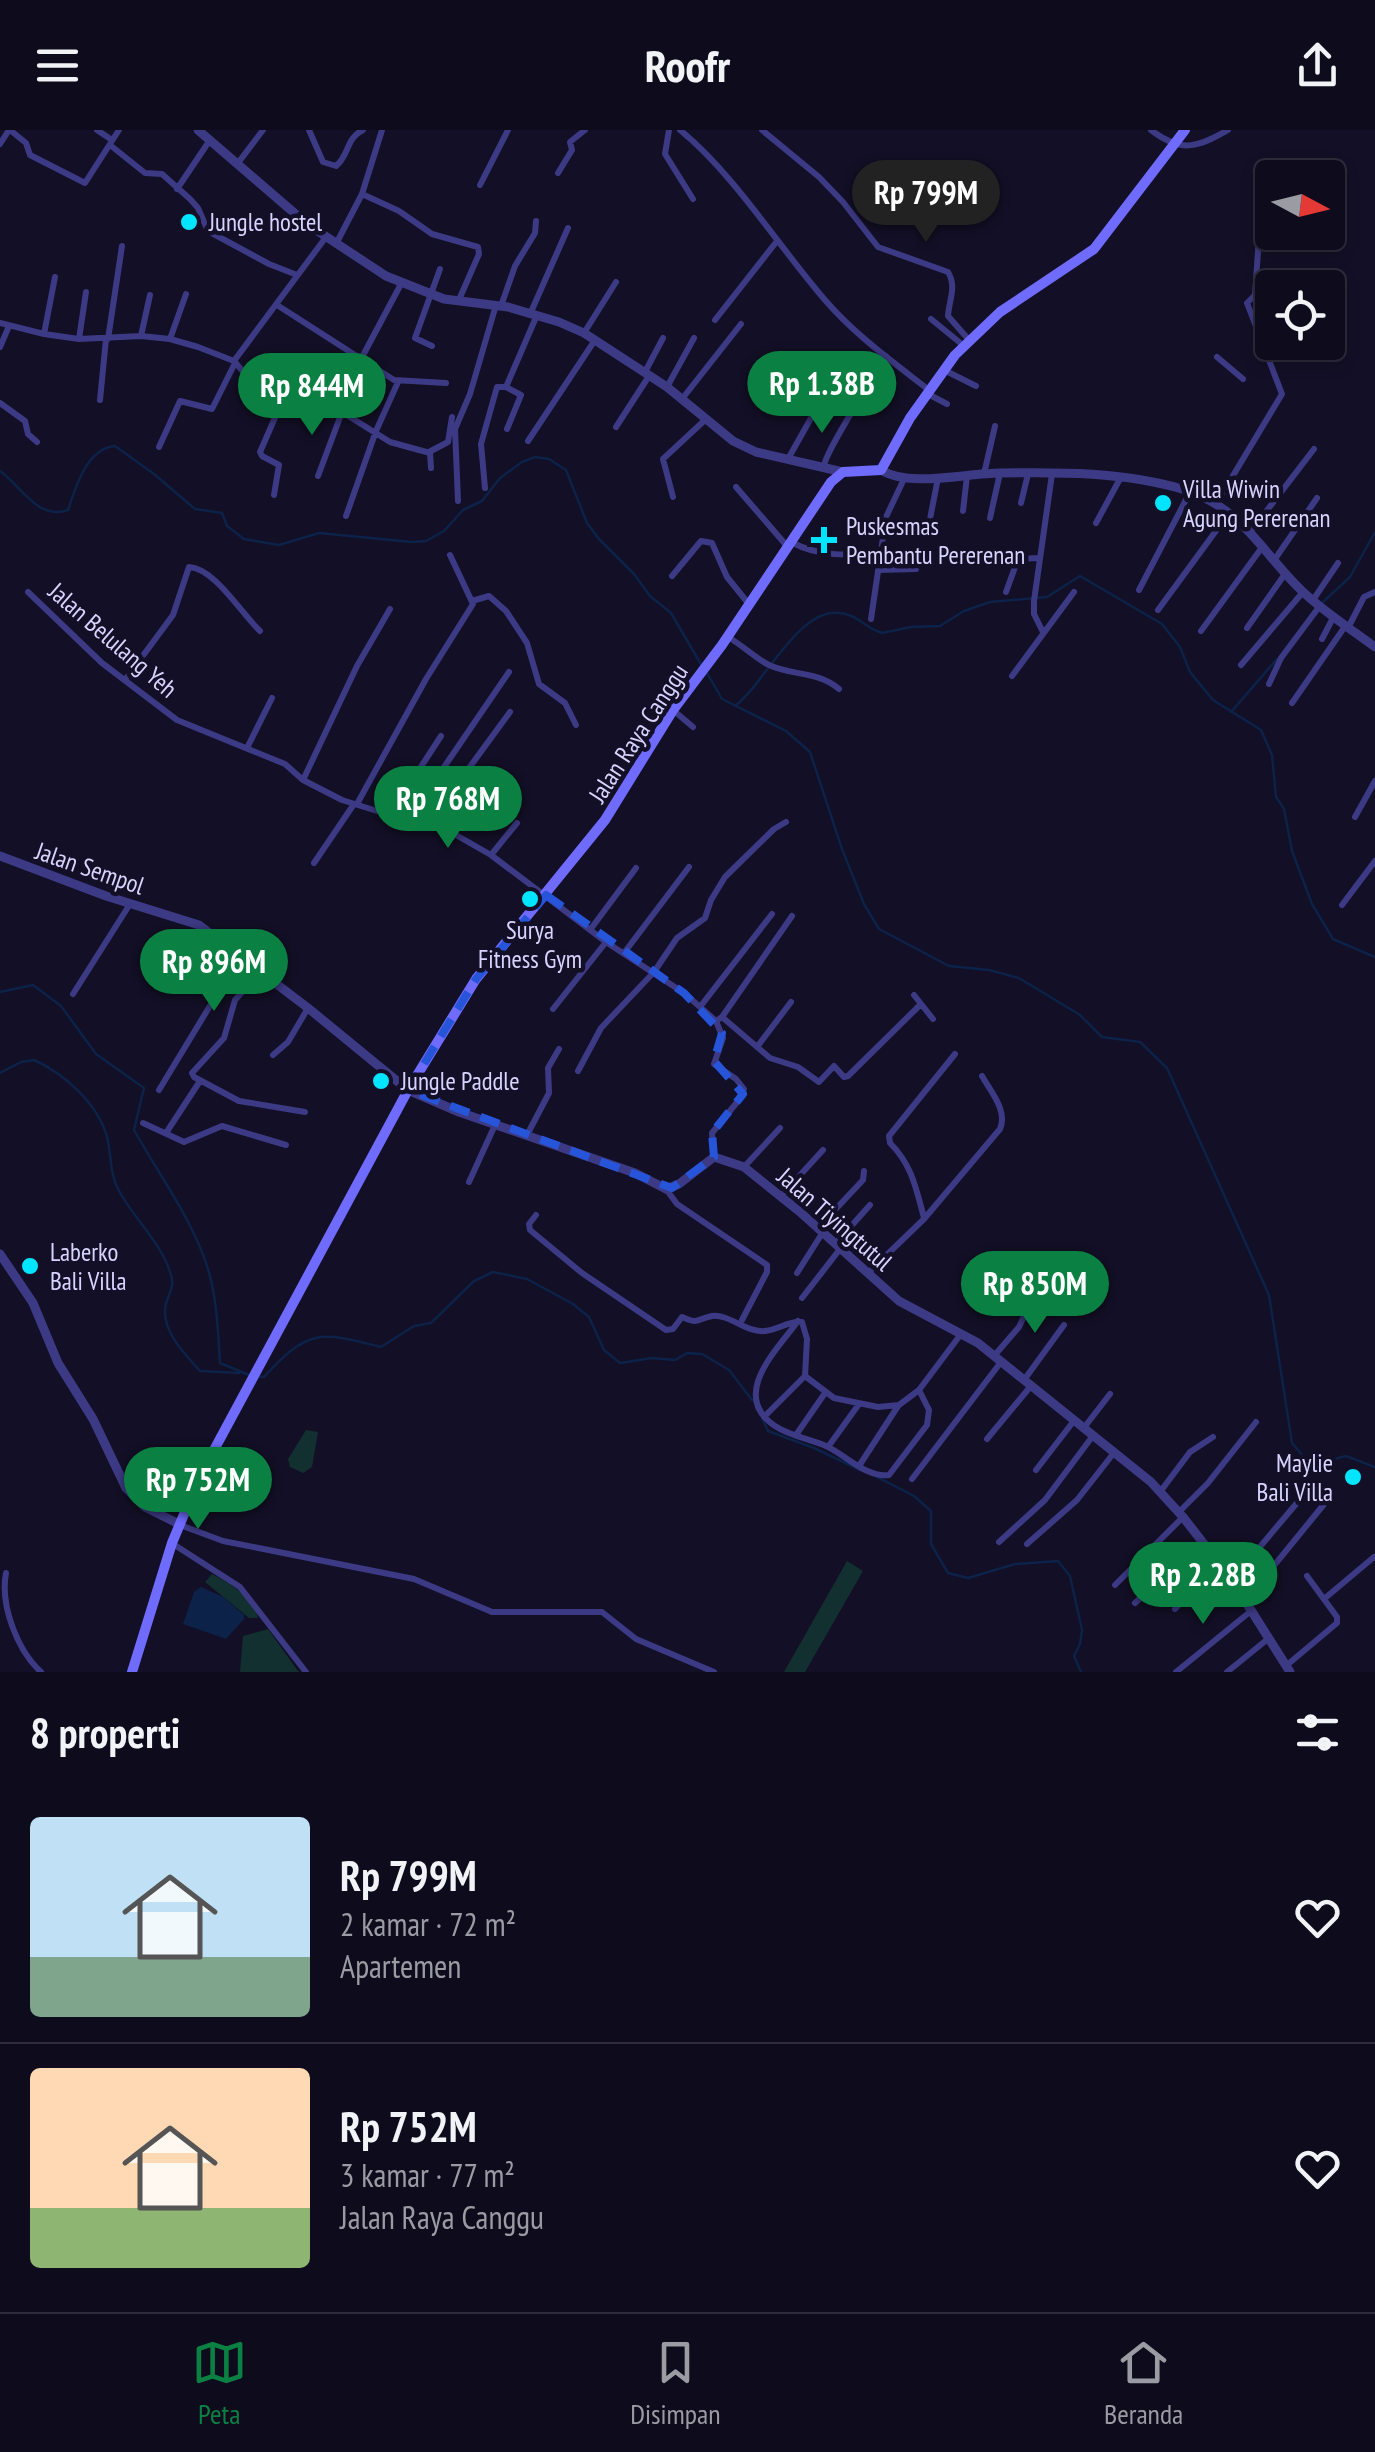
<!DOCTYPE html>
<html lang="id">
<head>
<meta charset="utf-8">
<style>
  :root { --surface:#0e0b1c; --page:#171425; --text:#f1f3f6; --muted:#9b9ba3; --line:#2e2b3b; --accent:#0b8043 }
  body { margin:0; font-family:"PT Sans Narrow",sans-serif; background:var(--page); color:var(--text); height:100vh; display:flex; flex-direction:column; font-size:38px; white-space:nowrap }
  * { box-sizing:border-box; margin:0 }
  p { font-size:32px; color:var(--muted) }
  .icon { flex:none; width:55px; height:55px; fill:none; stroke:currentColor; stroke-width:2; stroke-linecap:round; stroke-linejoin:round }
  .map { position:relative; height:1542px; overflow:hidden }
  .side { display:flex; flex-direction:column; background:var(--surface); flex:1 }
  .side>* { flex:none }
  .needle { width:65px; rotate:97deg }
  .tools { position:absolute; left:1255px; top:30px; display:grid; gap:20px }
  .tools a { display:grid; place-items:center; width:90px; height:90px; border-radius:10px; background:var(--surface); box-shadow:0 5px 15px #0003,0 0 0 2px var(--line); font-size:50px }
  .price { position:absolute; translate:-50% -85px; padding:0 22px; border-radius:35px; background:var(--accent); color:#fff; font-size:32px; line-height:65px; filter:drop-shadow(0 2px 5px #0008) }
  .price::after { content:''; position:absolute; left:50%; top:60px; width:30px; height:22px; margin-left:-15px; background:inherit; clip-path:polygon(0 0,100% 0,50% 100%) }
  .price.on { background:#222; color:#fff }
  ul { padding:0; list-style:none }
  li { display:flex; align-items:center; gap:30px; height:250px; padding:0 30px }
  li+li { border-top:2px solid var(--line) }
  li span { display:grid; place-items:center; flex:none; width:280px; height:200px; border-radius:10px; color:#555 }
  li>.icon { margin-inline-start:auto }
  span .icon { width:120px; height:120px; fill:#fffc; stroke-width:1 }
  li b { font-size:42px }
  h2 { display:flex; justify-content:space-between; align-items:center; height:120px; padding:0 30px; font-size:42px }
  header { display:flex; justify-content:space-between; align-items:center; height:130px; padding:0 30px; background:var(--surface); font-size:45px; font-weight:600 }
  .dock { display:flex; justify-content:space-around; align-items:center; height:140px; border-top:2px solid var(--line); background:var(--surface); font-size:28px; color:var(--muted) }
  .dock a { display:grid; justify-items:center; gap:5px }
  .dock .on { color:var(--accent) }
  .map>svg:first-child { display:block }
</style>
</head>
<body>
<header><svg class="icon" aria-label="menu" viewBox="0 0 24 24"><path d="M4 6h16M4 12h16M4 18h16"/></svg>Roofr<svg class="icon" aria-label="share" viewBox="0 0 24 24"><path d="M12 15V3M7 8l5-5 5 5M5 13v7h14v-7"/></svg></header>
<div class="map">
<svg width="1375" height="1542" viewBox="0 0 1375 1542">
  <rect width="100%" height="100%" fill="#130f26"/>
  <path fill="#12302f" d="M 306,1300 L 318,1302 L 312,1337 L 303,1343 L 290,1337 L 288,1329 Z
    M 847,1431 L 863,1441 L 805,1542 L 784,1542 Z
    M 212,1444 C 231,1454 252,1466 258,1488 L 249,1488 L 205,1452 Z
    M 268,1499 L 298,1541 L 300,1542 L 240,1542 L 243,1506 Z"/>
  <path fill="#0c2248" d="M 201,1457 L 223,1467 L 244,1485 L 244,1489 L 226,1509 L 183,1494 L 194,1462 Z"/>
  <g fill="none" stroke-linecap="round" stroke-linejoin="round">
    <path stroke="#0c2248" stroke-width="2.5" d="M 0,341 C 21,356 38,391 68,380 C 75,358 87,318 115,316 L 154,344 L 195,379 L 222,383 L 227,396 L 244,409 L 279,415 L 319,403 L 412,412 L 426,411 L 444,401 L 463,380 L 482,371 L 500,348 L 522,332 L 535,327 L 549,329 L 566,340 L 587,393 L 599,409 L 634,444 L 650,466 L 671,483 L 702,536
      M 1323,472 L 1350,447 L 1375,402
      M 707,543 L 722,569 L 786,601 L 810,622 L 842,719 L 864,774 L 879,799 L 949,836 L 989,840 L 1019,848 L 1080,885 L 1102,907 L 1140,912 L 1167,938 L 1269,1165 L 1292,1313 L 1311,1335 L 1346,1326 L 1375,1337
      M 735,576 C 763,556 798,478 839,483 C 857,484 865,498 882,503 L 911,497 L 940,496 L 964,481 L 990,472 L 1047,467 L 1080,446 L 1162,494 L 1180,517 L 1190,542 L 1213,570 L 1261,600 L 1272,625 L 1276,667 L 1284,679 L 1292,721 L 1312,774 L 1333,809 L 1375,827
      M 1231,582 L 1277,529
      M 0,862 L 33,855 L 61,876 L 96,924 L 144,958 L 134,1000 C 159,1045 193,1090 208,1139 C 217,1169 218,1201 220,1233 L 249,1245
      M 0,943 L 21,932 L 34,930 C 65,944 98,974 107,1007 C 112,1026 109,1041 118,1059 C 133,1088 162,1113 171,1145 C 176,1160 164,1168 165,1182 C 165,1205 186,1225 200,1241 L 239,1243
      M 256,1246 L 264,1247 C 308,1199 319,1201 381,1217 L 414,1196 L 431,1193 L 474,1151 L 493,1142 L 527,1149 L 573,1174 L 589,1187 L 604,1220 L 620,1233 L 652,1228 L 675,1230 L 687,1223 L 702,1224 L 729,1240 L 752,1270
      M 763,1290 L 768,1301 L 814,1318 L 860,1340
      M 877,1347 L 914,1366 L 931,1381 L 931,1414 L 948,1443 L 968,1448 L 1015,1434 L 1058,1431 L 1070,1446 L 1082,1500 L 1080,1514 L 1074,1526 L 1081,1542"/>
    <path stroke="#3d3a85" stroke-width="6" d="M 10,0 L 26,13 L 30,25 L 85,53 L 119,0
      M 97,0 L 112,10
      M 309,0 L 323,32 L 336,36 C 349,26 346,8 363,0
      M 669,0 L 665,24 L 693,69
      M 680,0 C 734,44 779,117 825,170 C 855,205 893,232 929,260
      M 762,0 L 819,47 L 843,72 L 878,117 L 948,142 C 957,157 949,170 948,186 L 969,210
      M 1151,0 C 1181,23 1197,18 1228,0
      M 0,14 L 9,0
      M 110,15 L 145,43 L 162,44 L 190,69 L 198,78 L 208,101 L 269,134 L 297,145
      M 238,33 L 263,0
      M 558,43 L 572,20 L 570,12 L 585,0
      M 480,55 L 508,0
      M 177,59 L 210,10
      M 362,64 L 382,0
      M 336,114 L 362,64 L 399,81 L 432,104 L 478,117 L 479,124 L 458,172
      M 277,175 L 394,250 L 446,253
      M 501,176 L 515,136 L 535,103 L 536,91
      M 531,182 L 568,98
      M 931,189 L 964,216
      M 715,190 L 777,111
      M 0,193 L 44,204 L 79,209 L 141,206 L 170,209 L 198,217 L 234,231 L 246,245 L 283,267 L 342,282 L 390,312 L 430,323 L 431,338
      M 584,203 L 616,152
      M 44,204 L 55,147
      M 141,206 L 150,165
      M 79,209 L 86,162
      M 108,209 L 122,116
      M 170,209 L 186,164
      M 432,216 L 415,208 L 440,139
      M 0,217 L 9,196
      M 1217,227 L 1243,249
      M 234,231 L 326,107
      M 360,231 L 401,154
      M 944,240 L 976,256
      M 645,242 L 663,208
      M 667,257 L 694,208
      M 928,264 L 947,274
      M 682,269 L 741,194
      M 100,270 L 106,209
      M 0,273 L 25,291 L 28,304 L 37,312
      M 616,297 L 649,246
      M 507,299 L 521,265 L 506,257 L 537,185
      M 528,311 L 595,210
      M 159,317 L 180,271 L 212,279 L 235,233
      M 429,322 L 448,312 L 452,287
      M 788,329 L 824,265
      M 824,336 C 826,320 874,247 886,226
      M 984,344 L 995,296
      M 318,346 L 342,282
      M 736,357 L 786,415
      M 485,358 L 481,314 L 497,257 L 506,257
      M 274,365 L 279,335 L 262,326 L 260,322 L 295,242
      M 673,367 L 663,329 L 706,289
      M 458,371 L 455,299 L 470,264 L 496,175
      M 1021,373 L 1028,344
      M 1216,374 L 1282,264 L 1247,173 L 1255,165 L 1259,107
      M 963,381 L 967,346
      M 346,386 L 376,301 L 398,252
      M 990,388 L 1000,343
      M 930,389 L 938,348
      M 1096,393 L 1121,347
      M 1252,400 L 1314,319
      M 791,412 C 819,427 849,426 881,422
      M 1275,429 L 1317,368
      M 878,440 L 916,439
      M 672,446 L 701,411 L 712,413 L 727,447 L 748,473
      M 1139,460 L 1190,362
      M 28,462 L 102,533 L 177,590 L 285,634 L 303,650 L 342,670 L 377,681 L 414,681 L 491,725 L 606,812 L 684,863 L 716,891 L 723,908 L 714,934 L 736,949 L 744,959 L 738,971 L 712,1003 L 714,1027
      M 1006,462 L 1018,429 L 1038,428
      M 1313,470 L 1338,433
      M 472,471 L 489,466 L 506,481 L 527,513 L 539,554 L 565,573 L 576,595
      M 1158,480 L 1229,383
      M 871,489 L 886,387 L 904,349
      M 1349,496 L 1364,467 L 1375,462
      M 1247,498 L 1285,444
      M 1201,501 L 1263,416
      M 1043,502 L 1034,484 L 1034,471 L 1052,344
      M 728,507 C 742,515 758,530 769,535 C 792,546 819,541 839,559
      M 1322,509 L 1334,486
      M 1241,535 L 1303,462
      M 1012,546 L 1074,462
      M 125,550 L 173,485 L 189,437 C 214,438 241,483 260,501
      M 1269,554 L 1281,528 L 1319,477
      M 1292,573 L 1346,495
      M 673,580 L 693,597
      M 247,618 L 272,568
      M 303,650 L 357,536 L 390,479
      M 357,674 L 426,549 L 473,474 L 450,425
      M 393,680 L 441,606
      M 414,681 L 509,542
      M 1355,687 L 1375,651
      M 431,690 L 510,582
      M 451,702 L 474,671
      M 491,725 L 517,693
      M 314,733 L 354,674
      M 1342,775 L 1375,731
      M 590,800 L 636,738
      M 624,823 L 689,737
      M 260,842 L 235,870 L 224,908 L 192,943 L 194,947 L 239,971 L 305,982
      M 73,864 L 130,774
      M 914,865 L 933,889
      M 700,877 L 772,784
      M 553,879 L 606,812
      M 722,887 L 792,786
      M 716,891 L 722,887 L 770,928 L 798,937 L 819,952 L 834,936 L 844,947 L 848,946 L 921,874
      M 757,917 L 791,872
      M 273,925 L 288,912 L 308,878
      M 578,941 L 601,898 L 654,842 L 677,808 L 705,788 L 711,770 L 725,747 L 774,699 L 786,692
      M 159,960 L 219,861 L 241,829
      M 143,993 L 184,1012 L 222,996 L 286,1015
      M 166,1003 L 200,951
      M 527,1005 L 549,963 L 548,938 L 559,919
      M 744,1037 L 780,998
      M 469,1052 L 495,995
      M 666,1059 L 677,1074 L 767,1135 L 767,1142 L 742,1190
      M 781,1066 L 823,1020
      M 536,1085 L 529,1094 L 530,1100 L 582,1143 L 666,1200 L 673,1199 L 682,1187 C 700,1195 696,1189 712,1186 C 730,1184 746,1203 765,1201 C 778,1200 790,1190 802,1192 L 807,1209 L 805,1246 L 834,1268 L 878,1277 L 899,1275 L 919,1260 L 961,1204
      M 924,1088 C 916,1058 912,1035 890,1013 L 889,1006 L 955,924
      M 818,1098 L 863,1050 L 864,1041
      M 836,1113 L 870,1075
      M 797,1143 L 823,1102
      M 868,1143 L 924,1089 L 1000,999 C 1008,981 991,962 982,946
      M 802,1168 L 840,1119
      M 798,1191 C 777,1220 729,1265 775,1296 C 790,1306 810,1309 826,1316 C 846,1325 866,1348 889,1345 L 927,1295 L 929,1280 L 919,1260
      M 994,1226 L 1019,1197 L 1036,1161
      M 1024,1250 L 1064,1195
      M 764,1287 L 805,1246
      M 1083,1299 L 1110,1264
      M 796,1305 L 825,1263
      M 987,1309 L 1030,1257
      M 828,1317 L 859,1274
      M 859,1336 L 898,1276
      M 1036,1340 L 1073,1292
      M 912,1349 L 1001,1232
      M 1160,1362 L 1190,1322 L 1213,1307
      M 1179,1382 L 1208,1353 L 1256,1292
      M 180,1395 L 223,1411 L 414,1449 L 492,1482 L 602,1482 L 636,1509 L 714,1542
      M 999,1412 L 1045,1370 L 1092,1307
      M 173,1414 L 240,1457 L 306,1542
      M 1027,1414 L 1077,1370 L 1113,1324
      M 6,1443 C 0,1475 17,1520 41,1542
      M 1232,1450 L 1307,1361
      M 1115,1455 L 1183,1387
      M 1324,1469 L 1374,1427
      M 1246,1470 L 1325,1373
      M 1135,1473 L 1202,1411
      M 1175,1479 L 1219,1433
      M 1287,1535 L 1337,1493 L 1337,1487 L 1307,1446
      M 1176,1542 L 1251,1481
      M 1227,1542 L 1269,1508"/>
    <path stroke="#3d3a85" stroke-width="9" d="M 198,0 L 307,94 L 386,146 L 444,169 L 508,177 L 559,192 L 584,203 L 667,257 L 733,311 L 756,322 L 843,342
      M 881,340 C 910,358 966,343 1000,343 C 1061,342 1124,342 1182,359 C 1244,378 1260,421 1302,461 C 1324,482 1351,499 1375,517
      M 0,726 L 106,766 L 199,795 L 308,878 L 408,960 L 459,982 L 635,1043 L 666,1059 L 679,1054 L 714,1027 L 744,1037 L 800,1082 L 899,1171 L 978,1213 L 1151,1352 L 1183,1387 L 1232,1450 L 1290,1542
      M 0,1124 L 33,1173 L 58,1233 L 93,1289 L 126,1358 L 145,1377 L 179,1394"/>
    <path stroke="#6f6bff" stroke-width="10" d="M 132,1542 L 172,1413 L 200,1346 L 408,960 L 476,849 L 605,690 L 673,580 L 722,515 L 831,352 L 843,342 L 881,340 L 910,288 L 955,225 L 1000,182 L 1094,119 L 1185,0"/>
  </g>
  <path fill="none" stroke="#2655da" stroke-width="8" stroke-dasharray="20 12" stroke-linejoin="round" d="M 546,765 L 684,863 L 722,903 L 714,931 L 743,964 L 712,1003 L 714,1027 L 672,1058 L 408,960 L 476,849 Z"/>
  <g fill="#00e5ff" stroke="#130f26" stroke-width="4">
    <circle cx="189" cy="92" r="10"/>
    <circle cx="1163" cy="373" r="10"/>
    <path d="M819 395h10v10h10v10h-10v10h-10v-10h-10v-10h10z"/>
    <circle cx="530" cy="769" r="10"/>
    <circle cx="381" cy="951" r="10"/>
    <circle cx="30" cy="1136" r="10"/>
    <circle cx="1353" cy="1347" r="10"/>
  </g>
  <g text-anchor="middle" dominant-baseline="central" stroke-width="9" stroke-linejoin="round" paint-order="stroke">
    <g font-size="25" fill="#d9d4ff" stroke="#130f26" text-anchor="start">
      <text x="209" y="92">Jungle hostel</text>
      <text x="1183" y="359">Villa Wiwin<tspan x="1183" dy="29">Agung Pererenan</tspan></text>
      <text x="846" y="396">Puskesmas<tspan x="846" dy="29">Pembantu Pererenan</tspan></text>
      <text x="530" y="800" text-anchor="middle">Surya<tspan x="530" dy="29">Fitness Gym</tspan></text>
      <text x="401" y="951">Jungle Paddle</text>
      <text x="50" y="1122">Laberko<tspan x="50" dy="29">Bali Villa</tspan></text>
      <text x="1333" y="1333" text-anchor="end">Maylie<tspan x="1333" dy="29">Bali Villa</tspan></text>
    </g>
    <g font-size="25" fill="#d9d4ff" stroke="#130f26">
      <text transform="translate(113 510) rotate(41)">Jalan Belulang Yeh</text>
      <text transform="translate(638 603) rotate(-57)">Jalan Raya Canggu</text>
      <text transform="translate(90 738) rotate(19)">Jalan Sempol</text>
      <text transform="translate(835 1089) rotate(41)">Jalan Tiyingtutul</text>
    </g>
  </g>
</svg>
<div class="tools">
<a><svg class="needle" viewBox="-14 -14 28 28"><path d="M0-13l5 13h-10z" fill="#e53935"/><path d="M0 13l5-13h-10z" fill="#9b9ba3"/></svg></a>
<a><svg class="icon" aria-label="locate" viewBox="0 0 24 24"><circle cx="12" cy="12" r="6"/><path d="M12 2v4M12 18v4M2 12h4M18 12h4"/></svg></a>
</div>
<b class="price on" style="left:926px;top:115px">Rp 799M</b>
<b class="price" style="left:822px;top:306px">Rp 1.38B</b>
<b class="price" style="left:312px;top:308px">Rp 844M</b>
<b class="price" style="left:448px;top:721px">Rp 768M</b>
<b class="price" style="left:214px;top:884px">Rp 896M</b>
<b class="price" style="left:1035px;top:1206px">Rp 850M</b>
<b class="price" style="left:198px;top:1402px">Rp 752M</b>
<b class="price" style="left:1203px;top:1497px">Rp 2.28B</b>
</div>
<section class="side">
<h2>8 properti<svg class="icon" aria-label="filters" viewBox="0 0 24 24"><path d="M4 7h16M4 17h16"/><circle cx="9" cy="7" r="2"/><circle cx="15" cy="17" r="2"/></svg></h2>
<ul>
<li><span style="background:linear-gradient(#bfe0f5 70%,#7fa58c 0)"><svg class="icon" aria-label="home" viewBox="0 0 24 24"><path d="M3 11l9-7 9 7M6 9v11h12V9"/></svg></span><div><b>Rp 799M</b><p>2 kamar · 72 m²</p><p>Apartemen</p></div><svg class="icon" aria-label="heart" viewBox="0 0 24 24"><path d="M12 20l-8-8c-3-5 5-10 8-4 3-6 11-1 8 4z"/></svg></li>
<li><span style="background:linear-gradient(#ffd9b3 70%,#8fb573 0)"><svg class="icon" aria-label="home" viewBox="0 0 24 24"><path d="M3 11l9-7 9 7M6 9v11h12V9"/></svg></span><div><b>Rp 752M</b><p>3 kamar · 77 m²</p><p>Jalan Raya Canggu</p></div><svg class="icon" aria-label="heart" viewBox="0 0 24 24"><path d="M12 20l-8-8c-3-5 5-10 8-4 3-6 11-1 8 4z"/></svg></li>
</ul>
</section>
<nav class="dock">
<a class="on"><svg class="icon" aria-label="map" viewBox="0 0 24 24"><path d="M3 6l6-2 6 2 6-2v14l-6 2-6-2-6 2zM9 4v14M15 6v14"/></svg>Peta</a>
<a><svg class="icon" aria-label="saved" viewBox="0 0 24 24"><path d="M7 4h10v16l-5-4-5 4z"/></svg>Disimpan</a>
<a><svg class="icon" aria-label="home" viewBox="0 0 24 24"><path d="M3 11l9-7 9 7M6 9v11h12V9"/></svg>Beranda</a>
</nav>
</body>
</html>
